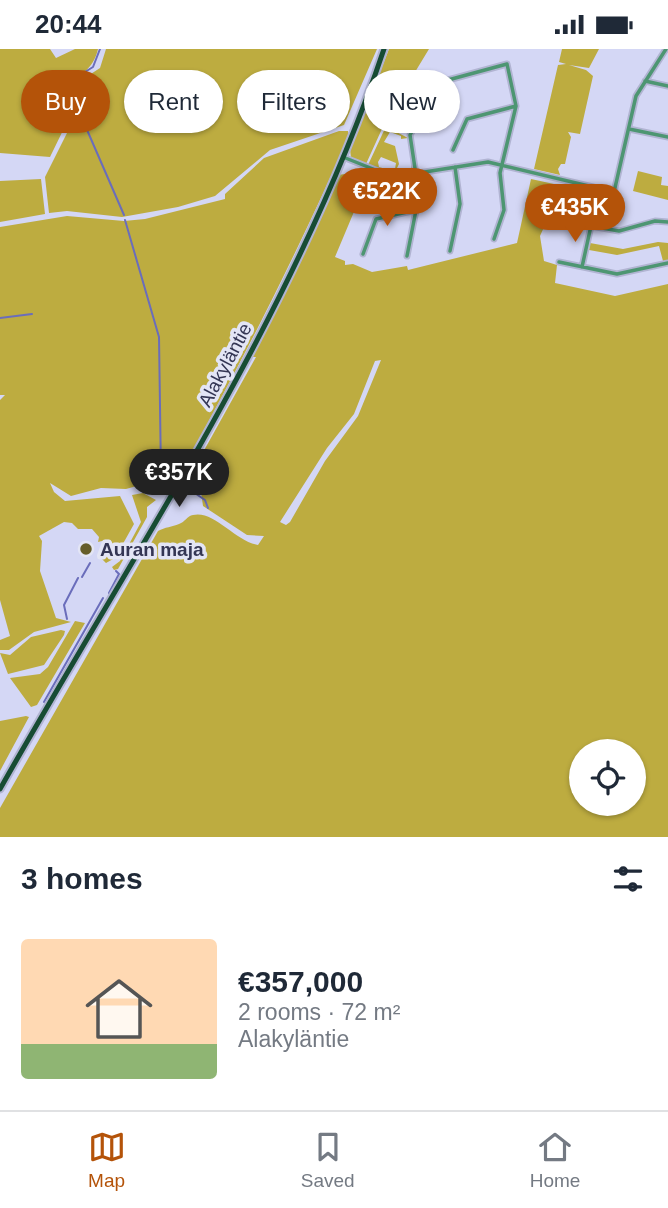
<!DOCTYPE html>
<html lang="en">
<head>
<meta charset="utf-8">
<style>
  :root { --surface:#fff; --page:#f2f2f3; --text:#1f2937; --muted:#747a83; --line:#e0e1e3; --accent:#b45309 }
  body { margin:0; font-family:Arial,sans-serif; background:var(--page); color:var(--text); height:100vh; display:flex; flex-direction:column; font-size:26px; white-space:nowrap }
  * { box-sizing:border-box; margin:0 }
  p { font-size:23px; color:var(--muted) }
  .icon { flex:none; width:38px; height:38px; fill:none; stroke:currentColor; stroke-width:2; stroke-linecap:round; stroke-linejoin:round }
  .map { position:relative; height:788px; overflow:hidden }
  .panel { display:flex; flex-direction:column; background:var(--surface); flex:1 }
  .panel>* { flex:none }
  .guide { position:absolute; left:21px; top:21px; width:626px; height:63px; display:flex; gap:14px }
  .tools { position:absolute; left:569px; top:690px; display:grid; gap:14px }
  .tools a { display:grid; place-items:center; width:77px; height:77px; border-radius:50%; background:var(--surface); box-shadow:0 2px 5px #0004; font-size:35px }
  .price { position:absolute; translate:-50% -60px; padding:0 16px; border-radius:24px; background:var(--accent); color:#fff; font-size:23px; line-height:46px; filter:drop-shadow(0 2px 4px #0008) }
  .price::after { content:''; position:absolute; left:50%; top:42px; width:21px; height:16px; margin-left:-10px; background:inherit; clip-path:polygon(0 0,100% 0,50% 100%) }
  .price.current { background:#222; color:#fff }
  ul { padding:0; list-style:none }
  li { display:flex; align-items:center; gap:21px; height:175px; padding:0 21px }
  li span { display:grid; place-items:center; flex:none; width:196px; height:140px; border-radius:7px; color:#555 }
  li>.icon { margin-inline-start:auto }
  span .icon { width:84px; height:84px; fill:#fffc; stroke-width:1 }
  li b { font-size:30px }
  h2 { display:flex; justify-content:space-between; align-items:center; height:84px; padding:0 21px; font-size:30px }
  .pill { padding:0 24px; border-radius:32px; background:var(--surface); box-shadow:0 2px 5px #0004; font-size:24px; line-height:63px }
  .pill.current { background:var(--accent); color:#fff }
  .status { display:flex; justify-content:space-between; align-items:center; height:49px; padding:0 35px; background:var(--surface); direction:ltr }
  .status svg { height:19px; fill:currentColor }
  .tabs { display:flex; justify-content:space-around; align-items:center; height:98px; border-top:2px solid var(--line); background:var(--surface); font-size:19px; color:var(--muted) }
  .tabs a { display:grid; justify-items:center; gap:4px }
  .tabs .current { color:var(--accent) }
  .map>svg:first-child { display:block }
</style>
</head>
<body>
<div class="status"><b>20:44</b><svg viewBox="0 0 49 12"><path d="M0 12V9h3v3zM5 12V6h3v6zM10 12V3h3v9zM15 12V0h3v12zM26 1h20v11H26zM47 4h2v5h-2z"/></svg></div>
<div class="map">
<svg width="668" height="788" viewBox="0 0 668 788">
  <rect width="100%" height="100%" fill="#d4d7f5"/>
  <path fill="#bdac40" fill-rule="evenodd" d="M 0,0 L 50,0 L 56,9 L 75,0 L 98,0 C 94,19 78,31 62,33 L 70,57 L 70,67 L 50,108 L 0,104 Z
    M 106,0 L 377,0 L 344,76 L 270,101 L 215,147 L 178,158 L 122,168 L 67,162 L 49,164 L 45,128 L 75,68 L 73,44 L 77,34 L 100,19 Z
    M 389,0 L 429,0 L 386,71 L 366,115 L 351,109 L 350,100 Z
    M 562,0 L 599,0 L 589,19 L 569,16 L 586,21 L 593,27 L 580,85 L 568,83 L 571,88 L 565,115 L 561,115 L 558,120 L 560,126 L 534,120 L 558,16 L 566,15 L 559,13 Z
    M 414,32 L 424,41 L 412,36 L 389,79 L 408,89 L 401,90 L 401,87 L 390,83 L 384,93 L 395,97 L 399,115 L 396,121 L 391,120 L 395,120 L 396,114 L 381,108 L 378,113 L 379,118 L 396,123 L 411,119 L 412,115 L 413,122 L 393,125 L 368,116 L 388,73 Z
    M 339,82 L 348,82 L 349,87 C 295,209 236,325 171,441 L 151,433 L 126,440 L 101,439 L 71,447 L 50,434 L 54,443 L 65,452 L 120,447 L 134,475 L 115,509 L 106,514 L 100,508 L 102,506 L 107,508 L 115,497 L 106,491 L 98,493 L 99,488 L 92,480 L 78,480 L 72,474 L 64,473 L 39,487 L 42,492 L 40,522 L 56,569 L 71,573 L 34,583 L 9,601 L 0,601 L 0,591 L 10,587 L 0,551 L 0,351 L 5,346 L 0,346 L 0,178 L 67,167 L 124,172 L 145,170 L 225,150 L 225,145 L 264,109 Z
    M 638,122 L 662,128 L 661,136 L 668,137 L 668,151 L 633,142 Z
    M 352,124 L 369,127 L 335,208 L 345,212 L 345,216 L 353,215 L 372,223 L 407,217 L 408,221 L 517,194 L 531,130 L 554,135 L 553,158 L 540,187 L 544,212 L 557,216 L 555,234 L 615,247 L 668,235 L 668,788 L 0,788 L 0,759 L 158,482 C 165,478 172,478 179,475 C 185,473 187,467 193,466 C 214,461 235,492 258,496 L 264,487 L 247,486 L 203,457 L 197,414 L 256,308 L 251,308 L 338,126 ZM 381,311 L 358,367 L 325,412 L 290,473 L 286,476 L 280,473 L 327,399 L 354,365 L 375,312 ZM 581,702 L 634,702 L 634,754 L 581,754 Z
    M 41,130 L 45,165 L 0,173 L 0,132 Z
    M 658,193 L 668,194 L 668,213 L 655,215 L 663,212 L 659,197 L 617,206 L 589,201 L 590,194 L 623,200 Z
    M 143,444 L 156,451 L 147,458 L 147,468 L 118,520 L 114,521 L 112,518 L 120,512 L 141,473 L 132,446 Z
    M 75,572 L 85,574 L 37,656 L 31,658 L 10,629 L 40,625 L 48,618 Z
    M 61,581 L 65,582 L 64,586 L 44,616 L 8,625 L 0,604 L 10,606 L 31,588 Z
    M 26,667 L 29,668 L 0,722 L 0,672 Z"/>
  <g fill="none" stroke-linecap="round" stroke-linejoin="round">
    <path stroke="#6a6dbb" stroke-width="2" d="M 69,39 L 67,34 L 93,18 L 100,0
      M 71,44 L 124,166
      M 125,171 L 159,288 L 161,426 L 174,431
      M 0,269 L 32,265
      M 173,430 L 184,413
      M 183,436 L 205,451 L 208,459
      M 184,436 L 196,413
      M 82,528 L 90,514
      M 109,544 L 119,525 L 116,522
      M 67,570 L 64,556 L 78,529
      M 44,653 L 103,549"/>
    <g stroke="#b1b4d2" stroke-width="7">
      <path id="minor" d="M 645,32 L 668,37
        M 629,80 L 668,88
        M 453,101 L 467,70 L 516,57
        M 343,108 L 393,128 L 488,113 L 614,143 L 636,47 L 666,0
        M 600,140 L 591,177 L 619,182 L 655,172 L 668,173
        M 450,202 L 460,155 L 455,118
        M 363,205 L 376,170 L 416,161
        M 407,207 L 419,146 L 410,86 L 432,46 L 448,31 L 507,15 L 516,57 L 500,124 L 504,161 L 494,190
        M 559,213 L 617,225 L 668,214
        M 582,218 L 591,177"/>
    </g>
    <g stroke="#b1b4d2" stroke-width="9">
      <path id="major" d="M 0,740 C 136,499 295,265 384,0"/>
    </g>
    <use href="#minor" stroke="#4d9672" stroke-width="3.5"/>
    <use href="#major" stroke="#174c34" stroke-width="5"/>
  </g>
  <circle fill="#655d29" stroke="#e3e5f5" stroke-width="2.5" cx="86" cy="500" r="7"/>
  <g text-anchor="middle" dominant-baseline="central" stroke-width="7" stroke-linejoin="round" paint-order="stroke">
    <g font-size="19" fill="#343654" stroke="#e3e5f5">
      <text transform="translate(225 316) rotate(-62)">Alakyläntie</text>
    </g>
    <g font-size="19" font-weight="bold" fill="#343654" stroke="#e3e5f5" text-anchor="start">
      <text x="100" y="500">Auran maja</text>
    </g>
  </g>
</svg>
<div class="tools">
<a><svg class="icon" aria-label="locate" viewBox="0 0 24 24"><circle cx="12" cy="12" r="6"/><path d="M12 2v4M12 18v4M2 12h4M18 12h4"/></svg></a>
</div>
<b class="price" style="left:387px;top:179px">€522K</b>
<b class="price" style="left:575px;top:195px">€435K</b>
<b class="price current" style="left:179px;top:460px">€357K</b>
<div class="guide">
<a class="pill current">Buy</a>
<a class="pill">Rent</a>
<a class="pill">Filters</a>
<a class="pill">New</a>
</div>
</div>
<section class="panel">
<h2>3 homes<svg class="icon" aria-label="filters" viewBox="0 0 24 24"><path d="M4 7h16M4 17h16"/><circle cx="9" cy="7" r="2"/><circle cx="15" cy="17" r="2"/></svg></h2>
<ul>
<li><span style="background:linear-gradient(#ffd9b3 75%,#8fb573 0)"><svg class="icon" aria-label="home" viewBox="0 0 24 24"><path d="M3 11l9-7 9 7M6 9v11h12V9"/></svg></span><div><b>€357,000</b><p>2 rooms · 72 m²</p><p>Alakyläntie</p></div></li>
</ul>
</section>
<nav class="tabs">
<a class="current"><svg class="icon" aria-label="map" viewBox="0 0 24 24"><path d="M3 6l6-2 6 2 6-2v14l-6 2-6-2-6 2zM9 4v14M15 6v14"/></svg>Map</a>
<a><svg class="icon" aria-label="saved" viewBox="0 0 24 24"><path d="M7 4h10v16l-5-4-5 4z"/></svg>Saved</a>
<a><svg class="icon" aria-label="home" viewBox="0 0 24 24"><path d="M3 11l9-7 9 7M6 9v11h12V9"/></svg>Home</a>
</nav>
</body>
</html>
